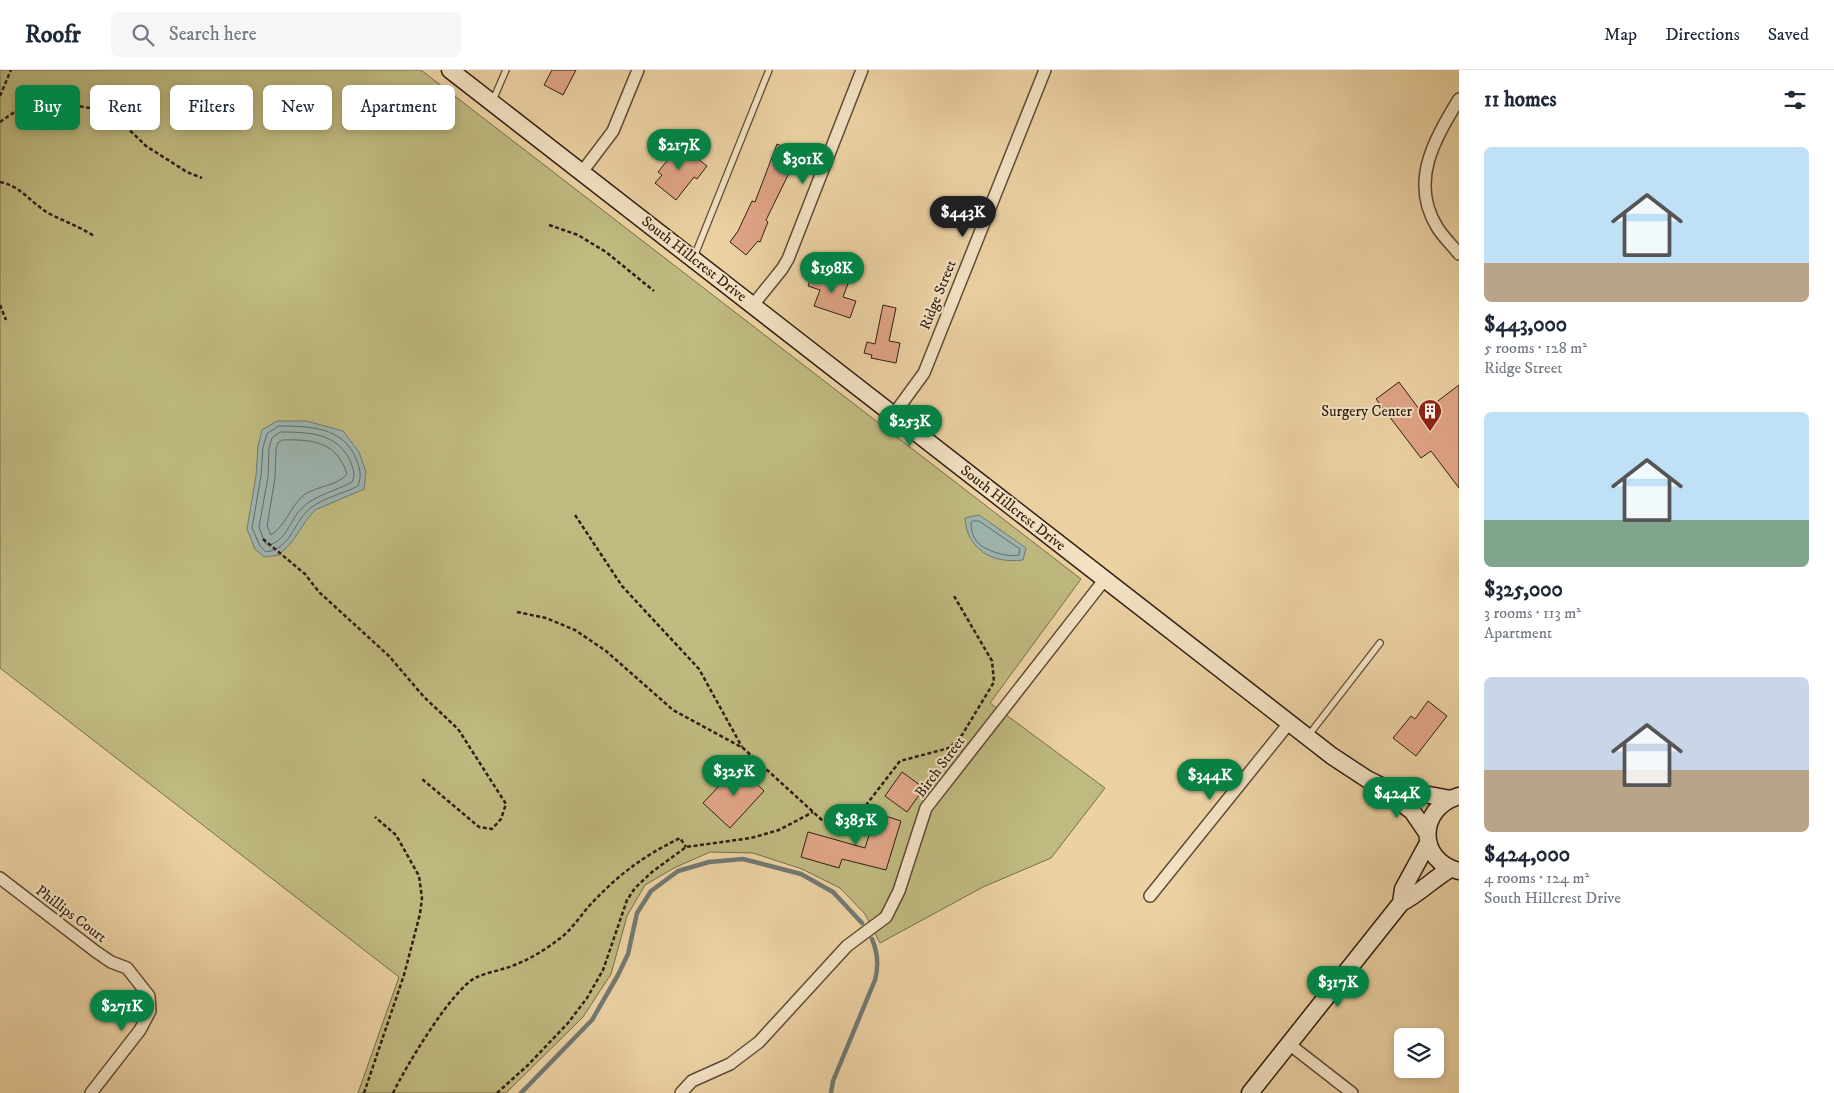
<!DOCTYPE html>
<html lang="en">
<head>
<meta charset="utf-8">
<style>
  :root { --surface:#fff; --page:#f6f6f7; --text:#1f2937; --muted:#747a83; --line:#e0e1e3; --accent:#0b8043 }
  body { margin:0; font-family:"IM FELL DW Pica",serif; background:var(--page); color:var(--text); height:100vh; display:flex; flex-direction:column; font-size:19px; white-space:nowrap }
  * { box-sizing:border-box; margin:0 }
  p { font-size:16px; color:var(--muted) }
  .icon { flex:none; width:28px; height:28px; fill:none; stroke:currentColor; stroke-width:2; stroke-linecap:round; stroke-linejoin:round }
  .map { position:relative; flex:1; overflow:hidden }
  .drawer { display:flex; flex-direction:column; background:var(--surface); width:375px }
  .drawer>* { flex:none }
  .hud { position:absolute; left:15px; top:15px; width:475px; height:45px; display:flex; gap:10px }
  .tools { position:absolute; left:1394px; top:958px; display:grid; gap:10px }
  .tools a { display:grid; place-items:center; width:50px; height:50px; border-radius:8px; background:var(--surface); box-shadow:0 2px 8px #0003; font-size:25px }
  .price { position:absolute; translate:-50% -42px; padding:0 11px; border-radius:18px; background:var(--accent); color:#fff; font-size:16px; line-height:32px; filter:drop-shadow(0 1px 2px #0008) }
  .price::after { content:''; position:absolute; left:50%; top:30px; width:15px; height:11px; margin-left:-8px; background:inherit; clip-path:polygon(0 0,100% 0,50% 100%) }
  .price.selected { background:#222; color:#fff }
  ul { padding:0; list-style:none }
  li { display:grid; align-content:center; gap:10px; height:265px; padding:0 25px }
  li span { display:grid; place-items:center; height:155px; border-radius:8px; color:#555 }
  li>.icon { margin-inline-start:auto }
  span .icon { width:90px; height:90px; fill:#fffc; stroke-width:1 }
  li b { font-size:21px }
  h2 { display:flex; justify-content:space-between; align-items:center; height:60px; padding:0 25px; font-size:21px }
  .chip { padding:0 18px; border-radius:8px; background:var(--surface); box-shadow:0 2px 8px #0003; font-size:18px; line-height:45px }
  .chip.selected { background:var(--accent); color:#fff }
  header { display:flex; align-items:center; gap:30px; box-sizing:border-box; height:70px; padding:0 25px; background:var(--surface); border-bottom:1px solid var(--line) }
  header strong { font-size:24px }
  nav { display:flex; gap:28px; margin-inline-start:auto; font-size:18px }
  .search { width:350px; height:45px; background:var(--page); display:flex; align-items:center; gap:12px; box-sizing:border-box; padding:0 18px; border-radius:8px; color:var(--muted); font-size:19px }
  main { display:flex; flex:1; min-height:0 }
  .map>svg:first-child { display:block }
</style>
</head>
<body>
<header>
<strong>Roofr</strong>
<div class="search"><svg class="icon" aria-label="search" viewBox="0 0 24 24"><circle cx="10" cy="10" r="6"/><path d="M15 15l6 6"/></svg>Search here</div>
<nav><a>Map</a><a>Directions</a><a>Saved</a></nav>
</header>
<main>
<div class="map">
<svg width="1459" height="1023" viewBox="0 0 1459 1023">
  <rect width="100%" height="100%" fill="#ecd2a3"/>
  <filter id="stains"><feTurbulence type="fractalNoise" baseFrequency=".004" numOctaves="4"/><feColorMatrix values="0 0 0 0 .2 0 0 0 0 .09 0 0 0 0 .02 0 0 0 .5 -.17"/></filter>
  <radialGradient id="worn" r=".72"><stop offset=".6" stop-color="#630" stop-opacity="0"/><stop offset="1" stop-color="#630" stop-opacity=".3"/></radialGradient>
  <path fill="#bfba80" stroke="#786c4a" d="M 0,0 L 421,0 L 1081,509 L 990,633 L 1105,718 L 1051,788 L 983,817 L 880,873 L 865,844 L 840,818 L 802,799 L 753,783 L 710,782 L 674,798 L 645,815 L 627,846 L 611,904 L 583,947 L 506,1023 L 358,1023 L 399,907 L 0,598 Z"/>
  <path fill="#9db5b1" stroke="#717972" d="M 277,351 L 306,351 L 343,361 L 359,382 L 366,402 L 364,419 L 315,440 L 308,448 L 291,473 L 279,485 L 264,487 L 255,479 L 247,459 L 256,406 L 258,376 L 262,360 Z
    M 979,445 L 1026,478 L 1023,490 C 993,494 967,480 965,448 Z"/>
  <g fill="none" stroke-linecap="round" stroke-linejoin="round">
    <path stroke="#666a62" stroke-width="1" d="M 279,356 C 309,356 344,357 356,389 C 360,399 362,405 358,416 C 344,423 324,428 312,437 C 293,450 293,478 266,482 L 260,476 L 252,458 L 261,406 L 263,377 L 267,364 Z
      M 281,362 C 309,362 339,363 351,393 C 354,400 355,405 352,412 C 336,421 314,425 301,439 C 290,450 286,472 268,475 L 265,473 L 259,457 L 268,407 L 269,378 L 272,368 Z
      M 283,370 C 313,369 337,372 347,404 C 338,416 316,416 304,425 C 290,436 286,456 271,465 L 267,456 L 275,408 L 276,379 L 278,373 Z
      M 973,451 L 979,451 L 1020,479 L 1019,485 C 1009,488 985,481 977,472 C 973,467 971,459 971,453 Z"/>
    <path stroke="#717972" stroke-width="4.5" d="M 521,1023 L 592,950 L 618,905 L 628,884 L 637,843 L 651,821 L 678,801 L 709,792 L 743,789 L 801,804 L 833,822 L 862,853
      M 831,1023 L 833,1011 L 875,910 C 879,895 878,883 872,869"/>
  </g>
  <path fill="#e0a587" stroke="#301e13" d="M 552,0 L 576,0 L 563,25 L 544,15 Z
    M 676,72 L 707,96 L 697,109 L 694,107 L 676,130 L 655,113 L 662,105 L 658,102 L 670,87 L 666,85 Z
    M 777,74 L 796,82 L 789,99 L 791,99 L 766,150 L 768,152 L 760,172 L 758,171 L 746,185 L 730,172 L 738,161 L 752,131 L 755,132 Z
    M 814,199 L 849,211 L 843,227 L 856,231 L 850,248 L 814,236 L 820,220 L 808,216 Z
    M 883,235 L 896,238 L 889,271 L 900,273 L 896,293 L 871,288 L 872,285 L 864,283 L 867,272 L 875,274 Z
    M 1399,312 L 1422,343 L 1459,315 L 1459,418 L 1431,381 L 1421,388 L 1376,329 Z
    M 1428,631 L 1447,646 L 1416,686 L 1393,668 L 1411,646 L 1415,649 Z
    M 738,696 L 764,721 L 730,758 L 703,733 Z
    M 902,702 L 924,718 L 907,742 L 885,726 Z
    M 876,743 L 901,751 L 886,800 L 842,789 L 839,798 L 801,787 L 808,762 L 865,778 Z"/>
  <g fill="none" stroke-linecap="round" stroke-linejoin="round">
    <g stroke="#5f4b37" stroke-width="8">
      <path id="lane" d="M 493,30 L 506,0
        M 694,187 L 769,0
        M 1308,666 L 1380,573"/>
    </g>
    <g stroke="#5f4b37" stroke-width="14">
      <path id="street" d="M 1459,29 C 1435,69 1409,111 1437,157 C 1443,167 1452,175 1459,184
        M 582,102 L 613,61 L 638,0
        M 753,235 L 782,199 L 788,189 L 862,0
        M 894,344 L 924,303 L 1045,0
        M 0,808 L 95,881 L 111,892 L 127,898 L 149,926 L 150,941 L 140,960 L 91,1023
        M 1150,826 L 1290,652
        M 1289,974 L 1352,1023
        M 681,1023 L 692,1011 L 730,994 L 759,972 L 847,876 L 886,847 L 899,821 L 926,738 L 1105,509"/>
    </g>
    <g stroke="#301e13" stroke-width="19">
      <path id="secondary" d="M 450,0 L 1332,686 L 1367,709 L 1391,721 L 1397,730 L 1412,741 L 1427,763
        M 1391,721 L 1402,720 L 1451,729
        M 1459,726 C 1417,738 1417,791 1459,801
        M 1401,833 L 1403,819 L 1428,773
        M 1250,1023 L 1401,833 C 1419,824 1433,809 1450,799"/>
    </g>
    <path stroke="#301e13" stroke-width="2.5" stroke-dasharray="4 2.5" stroke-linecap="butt" d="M 0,26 L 11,0
      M 0,52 L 16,41 L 43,33 L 68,34 L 111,42 L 146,76 L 187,102 L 202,108
      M 0,112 C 22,116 32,135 52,145 C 66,152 80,157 94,166
      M 549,155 L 578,165 L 606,182 L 654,221
      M 0,235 L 6,250
      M 575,445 L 622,516 L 699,599 L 742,677
      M 263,469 L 305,504 L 319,522 L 389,586 L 424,627 L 458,659 L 506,734 L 501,749 L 492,759 L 479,757 L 422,709
      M 517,542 L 546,548 L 575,560 L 606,581 L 673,640 L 743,678 L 823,751 L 850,756 L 900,691 L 949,678 L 962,665 L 994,612 L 992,591 L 954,526
      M 364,1023 L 404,905 L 420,844 L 422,828 L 419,806 L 396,765 L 375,747
      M 393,1023 C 405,998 453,917 477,907 C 486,903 497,901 506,898 C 525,892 544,881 559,869 C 571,861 580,846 590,835 C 619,804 642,787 680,768 L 686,777
      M 497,1023 L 528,995 L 568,953 L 587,928 L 603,900 L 627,830 L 635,818 L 652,802 L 686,777 L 751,768 L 779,760 L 813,742"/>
    <use href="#lane" stroke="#f3e2c3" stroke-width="5.5"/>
    <use href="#street" stroke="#f3e2c3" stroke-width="11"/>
    <use href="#secondary" stroke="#f3e2c3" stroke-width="16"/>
  </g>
  <defs>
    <g id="building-pin" transform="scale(1.25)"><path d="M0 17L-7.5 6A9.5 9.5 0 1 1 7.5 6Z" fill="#8f2418" stroke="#f3e2c3"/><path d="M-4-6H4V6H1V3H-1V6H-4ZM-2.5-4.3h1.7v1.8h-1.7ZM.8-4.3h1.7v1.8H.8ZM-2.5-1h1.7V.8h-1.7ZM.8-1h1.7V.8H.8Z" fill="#fff"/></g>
  </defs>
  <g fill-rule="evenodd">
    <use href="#building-pin" x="1430" y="341"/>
  </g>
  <g text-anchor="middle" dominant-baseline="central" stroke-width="4" stroke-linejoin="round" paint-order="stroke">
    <g font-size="15" fill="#301e13" stroke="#f3e2c3">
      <text transform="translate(694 189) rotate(38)">South Hillcrest Drive</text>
      <text transform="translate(938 225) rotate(-68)">Ridge Street</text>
      <text transform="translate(1013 438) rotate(38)">South Hillcrest Drive</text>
      <text transform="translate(940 697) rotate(-53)">Birch Street</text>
      <text transform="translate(71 844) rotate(37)">Phillips Court</text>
    </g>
    <g font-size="15" fill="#301e13" stroke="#f3e2c3" text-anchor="end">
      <text x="1412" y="341">Surgery Center</text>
    </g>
  </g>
  <rect width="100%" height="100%" filter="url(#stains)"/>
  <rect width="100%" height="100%" fill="url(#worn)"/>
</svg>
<div class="tools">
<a><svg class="icon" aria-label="layers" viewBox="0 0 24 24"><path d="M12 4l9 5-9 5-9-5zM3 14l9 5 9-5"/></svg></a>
</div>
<b class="price" style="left:679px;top:101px">$217K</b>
<b class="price" style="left:803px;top:115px">$301K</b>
<b class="price selected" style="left:963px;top:168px">$443K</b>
<b class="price" style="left:832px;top:224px">$198K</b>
<b class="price" style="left:910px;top:377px">$253K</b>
<b class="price" style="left:734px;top:727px">$325K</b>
<b class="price" style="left:1210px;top:731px">$344K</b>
<b class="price" style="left:1397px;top:749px">$424K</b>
<b class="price" style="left:856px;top:776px">$385K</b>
<b class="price" style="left:1338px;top:938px">$317K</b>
<b class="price" style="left:122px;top:962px">$271K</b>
<div class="hud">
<a class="chip selected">Buy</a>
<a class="chip">Rent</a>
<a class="chip">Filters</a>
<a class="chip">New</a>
<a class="chip">Apartment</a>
</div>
</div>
<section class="drawer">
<h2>11 homes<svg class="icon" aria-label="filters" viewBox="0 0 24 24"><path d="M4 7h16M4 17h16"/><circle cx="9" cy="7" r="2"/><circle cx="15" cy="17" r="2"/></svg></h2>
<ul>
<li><span style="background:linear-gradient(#bfe0f5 75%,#b9a48a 0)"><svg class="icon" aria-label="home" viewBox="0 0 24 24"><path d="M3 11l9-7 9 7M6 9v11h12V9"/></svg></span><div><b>$443,000</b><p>5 rooms · 128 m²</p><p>Ridge Street</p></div></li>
<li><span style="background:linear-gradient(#bfe0f5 70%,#7fa58c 0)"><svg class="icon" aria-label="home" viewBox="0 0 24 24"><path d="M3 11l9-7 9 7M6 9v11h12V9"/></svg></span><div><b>$325,000</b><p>3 rooms · 113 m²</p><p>Apartment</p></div></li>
<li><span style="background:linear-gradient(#c9d6e8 60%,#b9a48a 0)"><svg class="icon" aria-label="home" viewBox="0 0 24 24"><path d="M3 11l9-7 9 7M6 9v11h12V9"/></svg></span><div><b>$424,000</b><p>4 rooms · 124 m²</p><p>South Hillcrest Drive</p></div></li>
</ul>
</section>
</main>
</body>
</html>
